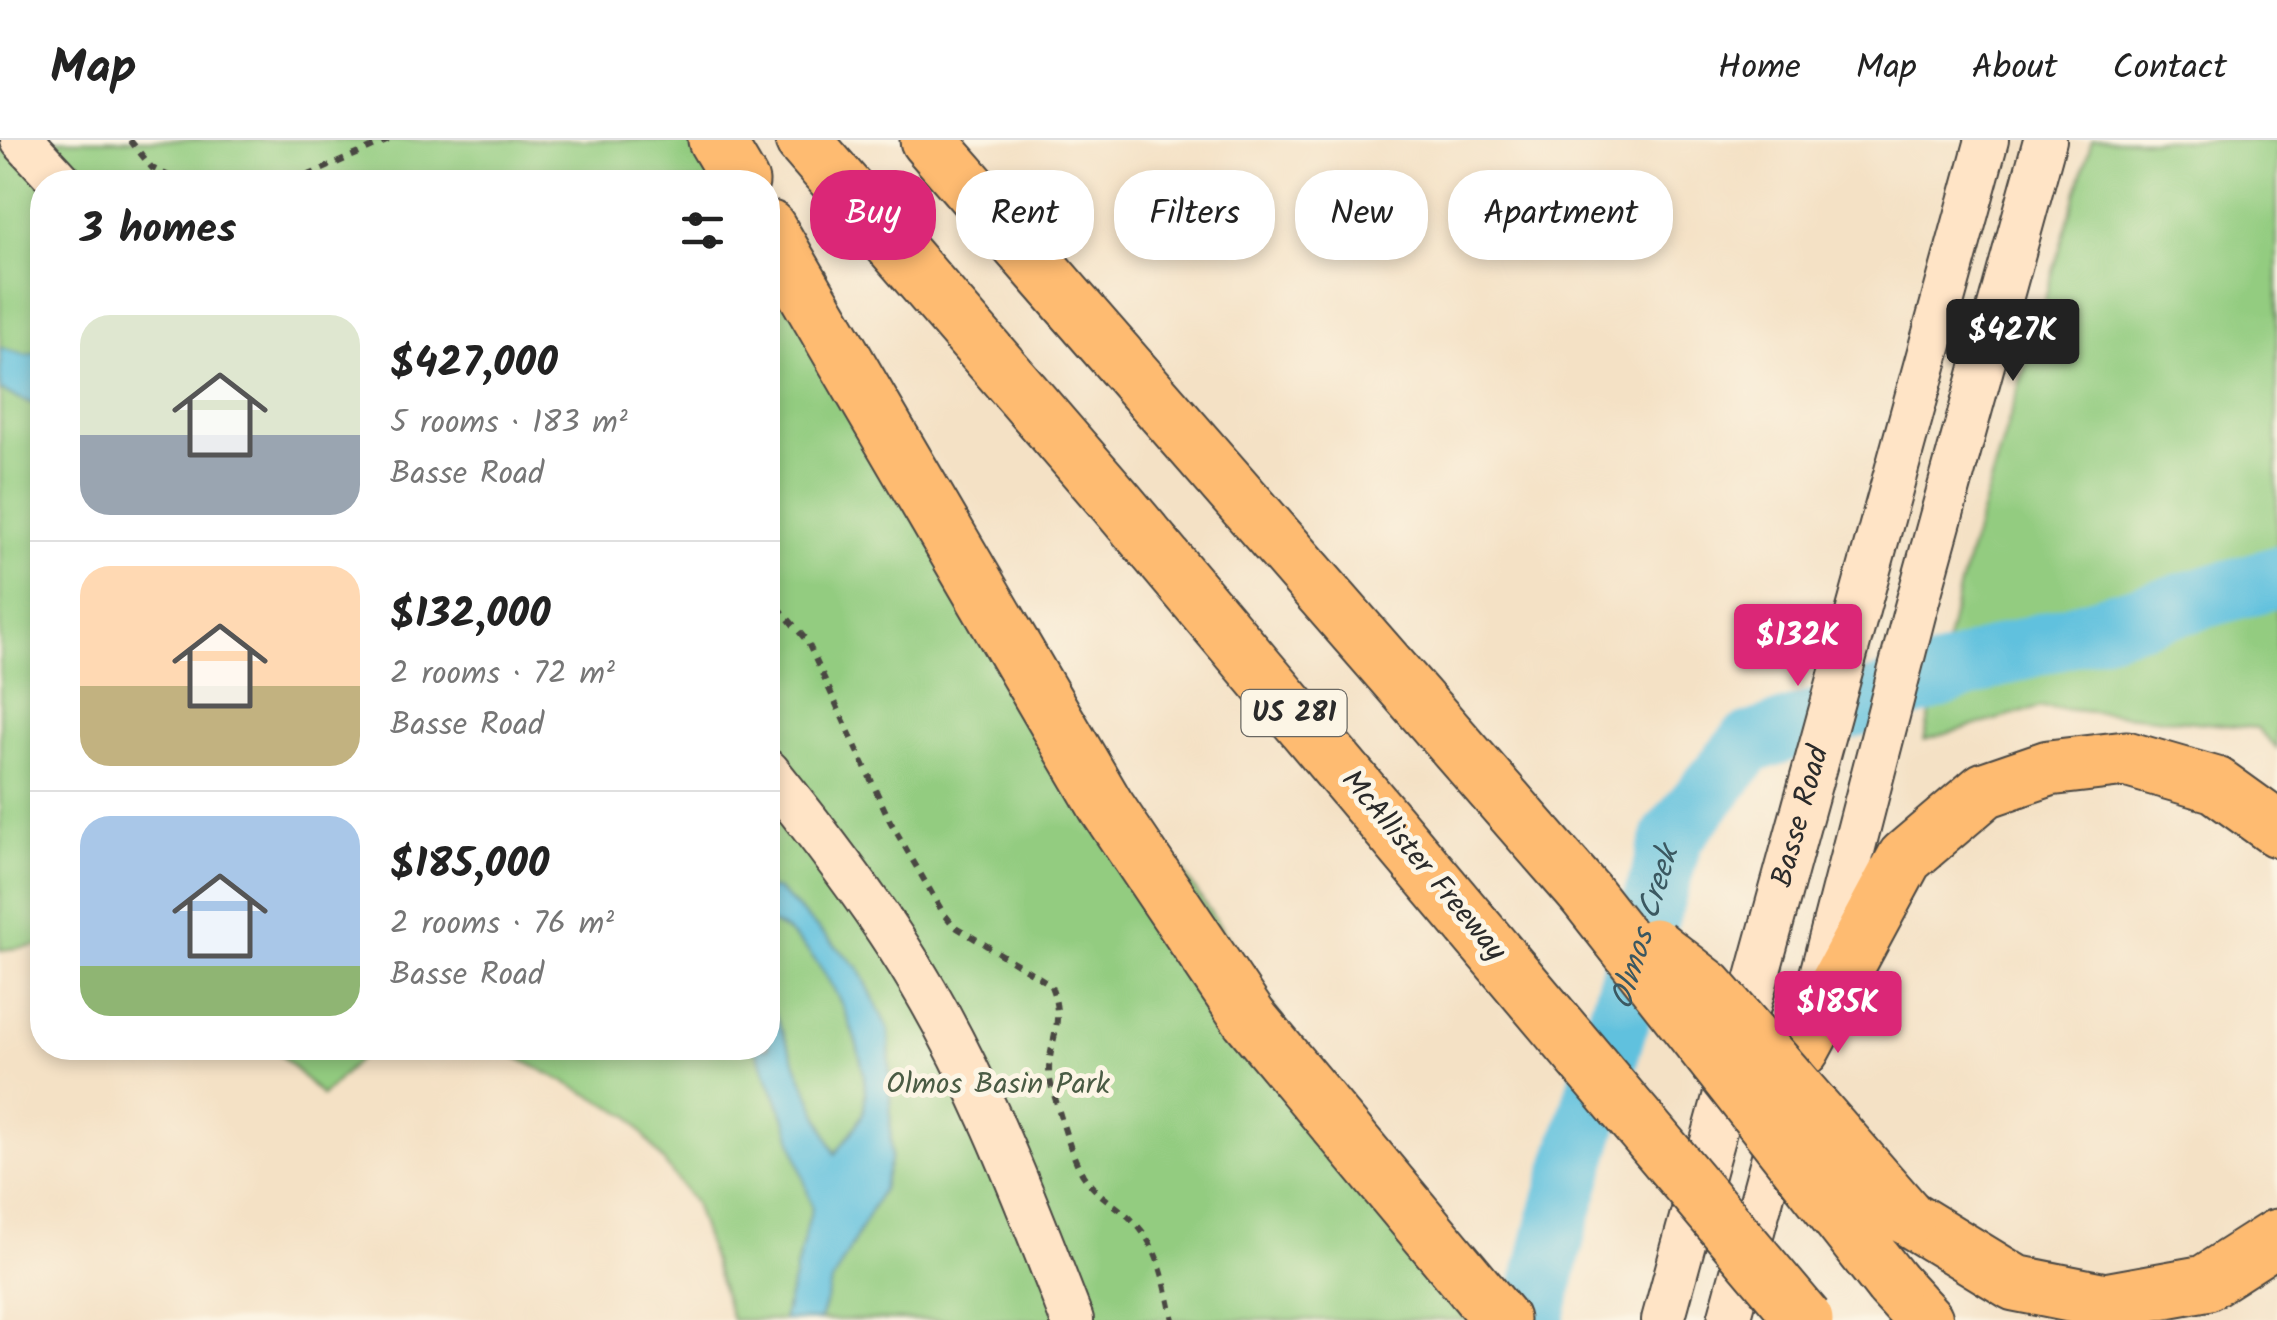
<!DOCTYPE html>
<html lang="en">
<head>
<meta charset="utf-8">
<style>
  :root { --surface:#fff; --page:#f6f6f6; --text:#222; --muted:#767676; --line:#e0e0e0; --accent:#db2777 }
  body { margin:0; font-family:Kalam,sans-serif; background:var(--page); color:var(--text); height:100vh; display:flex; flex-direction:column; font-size:38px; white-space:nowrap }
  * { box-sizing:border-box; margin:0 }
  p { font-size:32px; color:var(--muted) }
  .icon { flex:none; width:55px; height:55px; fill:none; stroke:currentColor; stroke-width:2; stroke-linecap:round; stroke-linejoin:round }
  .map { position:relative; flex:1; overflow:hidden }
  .side { position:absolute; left:30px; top:30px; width:750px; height:890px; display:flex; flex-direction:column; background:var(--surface); border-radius:40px; box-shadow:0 5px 15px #0003 }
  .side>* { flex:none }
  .top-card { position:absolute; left:810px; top:30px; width:950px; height:90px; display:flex; gap:20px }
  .price { position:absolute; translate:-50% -85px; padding:0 22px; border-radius:10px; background:var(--accent); color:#fff; font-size:32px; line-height:65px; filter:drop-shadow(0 2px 5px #0008) }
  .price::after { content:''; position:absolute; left:50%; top:60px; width:30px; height:22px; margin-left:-15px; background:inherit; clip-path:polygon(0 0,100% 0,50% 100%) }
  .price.on { background:#222; color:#fff }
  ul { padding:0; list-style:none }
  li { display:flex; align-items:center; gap:30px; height:250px; padding:0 50px }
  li+li { border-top:2px solid var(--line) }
  li span { display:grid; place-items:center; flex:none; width:280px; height:200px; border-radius:30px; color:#555 }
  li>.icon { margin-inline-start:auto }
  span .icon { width:120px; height:120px; fill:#fffc; stroke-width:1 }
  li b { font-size:42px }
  h2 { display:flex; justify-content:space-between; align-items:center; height:120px; padding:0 50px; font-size:42px }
  .pill { padding:0 35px; border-radius:40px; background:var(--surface); box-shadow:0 5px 15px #0003; font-size:35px; line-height:90px }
  .pill.on { background:var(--accent); color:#fff }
  header { display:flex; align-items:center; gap:60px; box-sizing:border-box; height:140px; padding:0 50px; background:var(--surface); border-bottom:2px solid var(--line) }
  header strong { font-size:48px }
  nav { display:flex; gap:55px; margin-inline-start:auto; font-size:35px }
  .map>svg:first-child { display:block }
</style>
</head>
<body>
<header>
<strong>Map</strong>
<nav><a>Home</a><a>Map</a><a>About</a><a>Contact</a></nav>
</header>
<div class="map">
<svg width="2277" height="1180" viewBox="0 0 2277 1180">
  <rect width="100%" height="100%" fill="#fcf5e5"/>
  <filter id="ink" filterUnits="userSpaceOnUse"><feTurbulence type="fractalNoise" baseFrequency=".01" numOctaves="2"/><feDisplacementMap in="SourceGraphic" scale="20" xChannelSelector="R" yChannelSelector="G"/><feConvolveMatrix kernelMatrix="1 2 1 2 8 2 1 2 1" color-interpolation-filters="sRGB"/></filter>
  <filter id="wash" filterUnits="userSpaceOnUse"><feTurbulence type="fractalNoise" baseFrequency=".0048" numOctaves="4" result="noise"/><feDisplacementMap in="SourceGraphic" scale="40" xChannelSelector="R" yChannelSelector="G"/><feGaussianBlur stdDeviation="2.25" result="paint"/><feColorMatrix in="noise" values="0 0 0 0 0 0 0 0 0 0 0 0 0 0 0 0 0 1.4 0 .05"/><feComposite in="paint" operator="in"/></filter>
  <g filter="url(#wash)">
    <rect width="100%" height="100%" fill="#f4e1c5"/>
    <path fill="#93cc80" stroke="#5f7c56" stroke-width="2.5" d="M 0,0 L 703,0 L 727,42 L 42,42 L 42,805 L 0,810 Z
      M 2092,0 L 2277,0 L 2277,609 L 2257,588 L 2041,567 L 1924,600 L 1960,445 Z
      M 768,111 L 1483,1180 L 732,1180 L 694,1063 L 630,976 L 499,908 L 768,908 Z
      M 274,908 L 356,908 L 363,915 L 322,956 Z"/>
    <path fill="#60c1de" stroke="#467684" stroke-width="2.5" d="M 0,208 L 27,215 L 42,211 L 42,268 L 0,250 Z
      M 768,748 L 778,750 L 859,828 L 889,891 L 891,1017 L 882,1049 L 831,1144 L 820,1180 L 783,1180 L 812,1067 L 787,983 L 755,908 L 768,908 L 768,859 L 835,1014 C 844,1002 862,982 864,968 C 873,913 822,798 768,782 Z"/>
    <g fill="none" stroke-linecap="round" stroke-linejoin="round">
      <path stroke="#60c1de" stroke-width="62" id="s1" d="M 1533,1180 L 1557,1085 L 1673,696 L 1748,604 L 2015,511 L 2277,437"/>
    </g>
  </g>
  <g filter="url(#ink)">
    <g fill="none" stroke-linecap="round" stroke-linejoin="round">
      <g stroke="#494642" stroke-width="46">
        <g id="secondary">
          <path d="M 22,0 L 61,42"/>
          <path d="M 768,631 C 814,688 859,746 899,808 C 973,922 1023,1053 1072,1180"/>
          <path d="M 1816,854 L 1915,471 L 2045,0"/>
          <path id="s2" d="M 1663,1180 L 1987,0"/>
          <path d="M 1729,1180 L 1784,976"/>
        </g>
      </g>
      <g stroke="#494642" stroke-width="59">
        <path id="highway" d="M 716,0 L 741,42
          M 803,0 L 1116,362 L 1471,784
          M 928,0 L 1584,752
          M 768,88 L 1106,666 L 1249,878 L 1501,1180
          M 1802,909 L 1905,718 L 1985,650 L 2049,628 L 2126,619 L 2216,645 L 2277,689
          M 1907,1077 L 2015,1143 L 2105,1161 L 2205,1143 L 2277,1097
          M 1892,1144 L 1925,1180"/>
      </g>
      <path stroke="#494642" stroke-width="6" stroke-dasharray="8 8" stroke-linecap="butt" d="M 130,0 L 152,28 L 182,42
        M 293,42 L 389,0
        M 768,455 L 807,501 L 890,681 L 942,771 L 954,786 L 1050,844 C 1070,889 1040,910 1052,948 C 1061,976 1069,1011 1083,1035 C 1096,1056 1118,1065 1134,1082 C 1160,1108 1165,1146 1173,1180"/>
      <use href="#secondary" stroke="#ffe4c6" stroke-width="42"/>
      <use href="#highway" stroke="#febb71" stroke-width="55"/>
      <g stroke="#494642" stroke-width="59" stroke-linecap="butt">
        <path id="highway-bridge" d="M 1584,752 L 1892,1144
          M 1471,784 L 1805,1180
          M 1654,806 L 1708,848 L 1907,1077"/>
      </g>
      <use href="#highway-bridge" stroke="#febb71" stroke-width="55"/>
    </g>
  </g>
  <g text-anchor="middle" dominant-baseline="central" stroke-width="10" stroke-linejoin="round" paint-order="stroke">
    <rect fill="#fcf5e5" stroke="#6a6863" stroke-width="2.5" x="1241.5" y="550" width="105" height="46" rx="8"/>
    <g font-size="28" font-weight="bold" fill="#2b2b2b">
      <text x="1294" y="573">US 281</text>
    </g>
    <g font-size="30" fill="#2b2b2b" stroke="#fcf5e5">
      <text stroke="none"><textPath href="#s2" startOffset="522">Basse Road</textPath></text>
      <text transform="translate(1423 726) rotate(50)">McAllister Freeway</text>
    </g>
    <g font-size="30" fill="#4a5b44" stroke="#fcf5e5">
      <text x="998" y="945">Olmos Basin Park</text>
    </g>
    <g font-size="32" font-style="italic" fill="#3b5861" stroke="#fcf5e5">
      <text stroke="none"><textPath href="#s1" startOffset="408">Olmos Creek</textPath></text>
    </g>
  </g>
</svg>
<b class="price on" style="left:2013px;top:244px">$427K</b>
<b class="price" style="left:1798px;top:549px">$132K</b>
<b class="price" style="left:1838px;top:916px">$185K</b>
<div class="top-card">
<a class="pill on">Buy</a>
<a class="pill">Rent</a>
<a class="pill">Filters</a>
<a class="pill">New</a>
<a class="pill">Apartment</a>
</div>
<section class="side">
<h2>3 homes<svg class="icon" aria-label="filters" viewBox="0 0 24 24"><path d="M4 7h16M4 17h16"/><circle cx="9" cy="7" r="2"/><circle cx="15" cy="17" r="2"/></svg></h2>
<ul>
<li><span style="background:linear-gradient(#dfe7d0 60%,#9aa5b1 0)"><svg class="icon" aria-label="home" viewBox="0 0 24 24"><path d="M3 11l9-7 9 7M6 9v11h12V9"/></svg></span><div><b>$427,000</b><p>5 rooms · 183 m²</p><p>Basse Road</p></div></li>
<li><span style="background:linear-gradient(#ffd9b3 60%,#c2b280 0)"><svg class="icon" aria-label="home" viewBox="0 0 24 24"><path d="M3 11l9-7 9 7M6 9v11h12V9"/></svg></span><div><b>$132,000</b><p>2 rooms · 72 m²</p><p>Basse Road</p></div></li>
<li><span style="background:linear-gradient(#a9c7e8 75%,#8fb573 0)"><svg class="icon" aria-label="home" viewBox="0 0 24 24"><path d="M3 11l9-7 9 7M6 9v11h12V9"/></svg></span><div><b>$185,000</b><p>2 rooms · 76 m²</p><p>Basse Road</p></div></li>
</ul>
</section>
</div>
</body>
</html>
